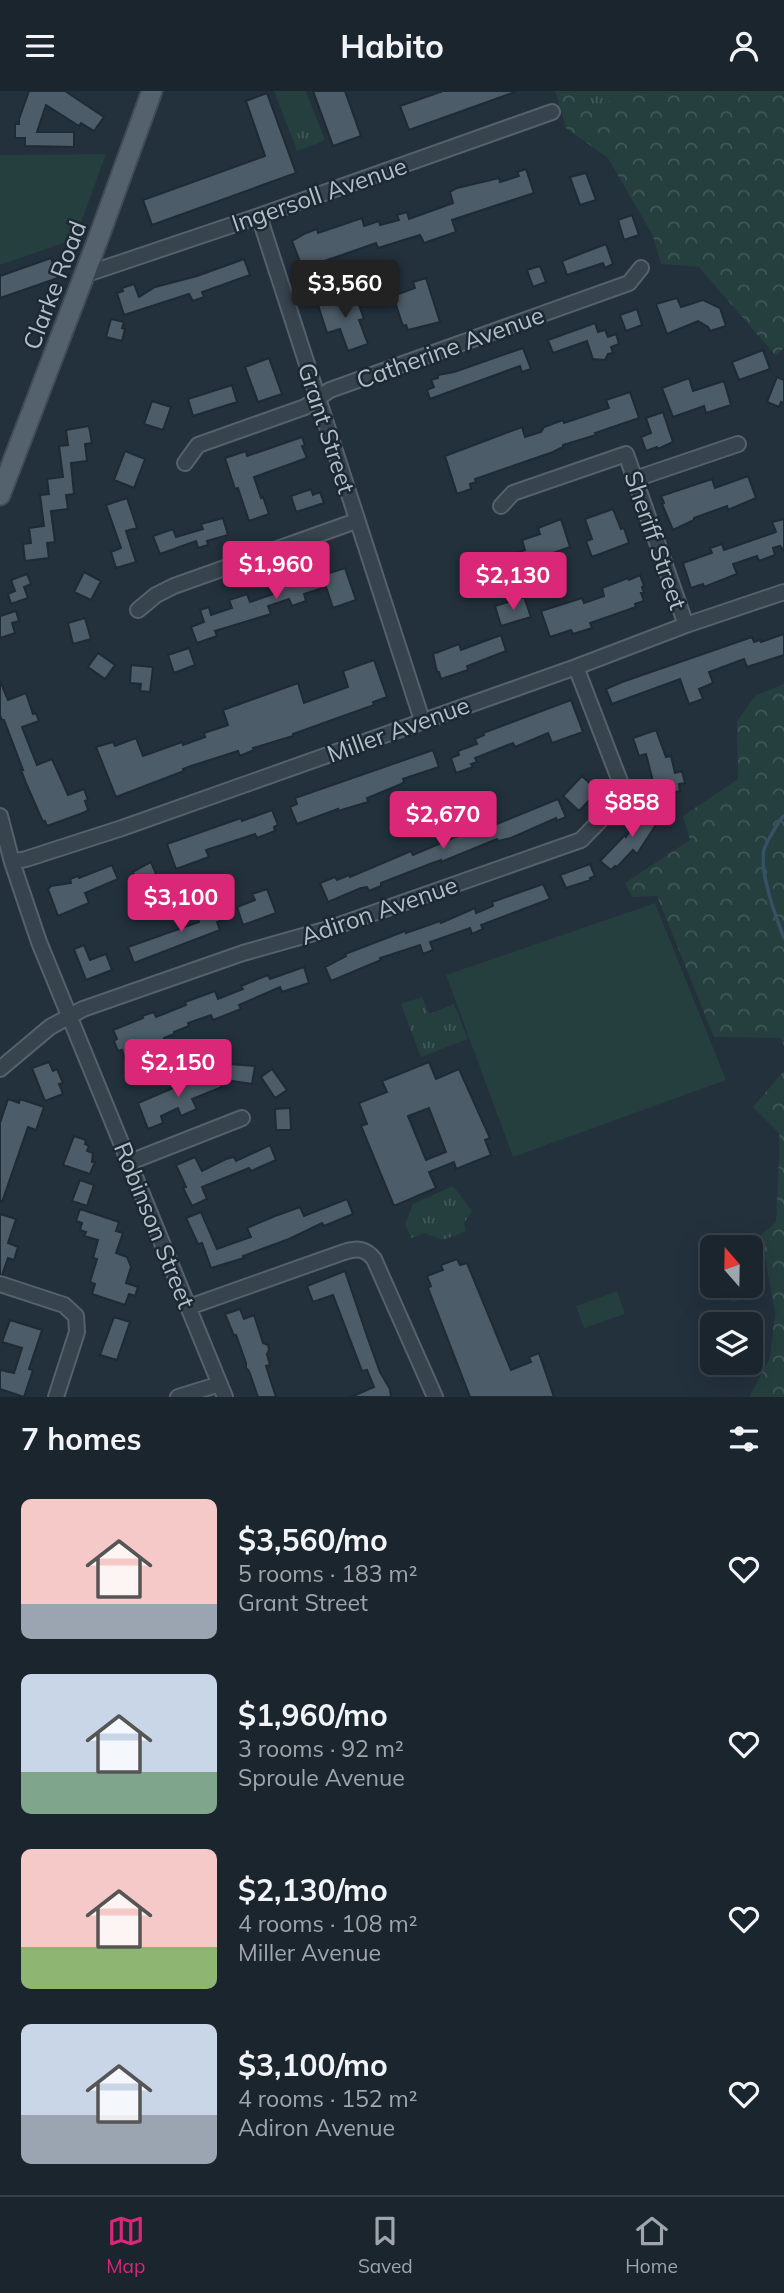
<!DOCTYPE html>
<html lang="en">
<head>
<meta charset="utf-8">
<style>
  :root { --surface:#1a252e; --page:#232d36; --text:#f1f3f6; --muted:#9fa5aa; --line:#38424a; --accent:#db2777 }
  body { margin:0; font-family:Mulish,sans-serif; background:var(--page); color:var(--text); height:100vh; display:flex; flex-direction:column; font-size:26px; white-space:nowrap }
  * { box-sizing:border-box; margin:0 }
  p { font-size:23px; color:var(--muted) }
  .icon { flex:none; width:38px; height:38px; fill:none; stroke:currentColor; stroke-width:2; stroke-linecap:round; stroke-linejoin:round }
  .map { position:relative; height:1306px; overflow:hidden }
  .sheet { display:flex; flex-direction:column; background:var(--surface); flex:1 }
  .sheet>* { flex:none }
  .needle { width:46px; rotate:340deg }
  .controls { position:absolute; left:700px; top:1144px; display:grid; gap:14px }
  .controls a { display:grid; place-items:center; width:63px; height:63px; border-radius:10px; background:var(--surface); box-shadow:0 7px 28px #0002,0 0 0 2px var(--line); font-size:35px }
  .price { position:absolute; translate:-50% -60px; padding:0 16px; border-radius:7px; background:var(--accent); color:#fff; font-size:23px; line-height:46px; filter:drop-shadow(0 2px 4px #0008) }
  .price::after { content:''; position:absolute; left:50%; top:42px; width:21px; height:16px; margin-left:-10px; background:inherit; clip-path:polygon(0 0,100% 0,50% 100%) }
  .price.selected { background:#222; color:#fff }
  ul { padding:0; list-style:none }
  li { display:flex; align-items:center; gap:21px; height:175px; padding:0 21px }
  li span { display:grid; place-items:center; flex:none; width:196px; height:140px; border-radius:10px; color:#555 }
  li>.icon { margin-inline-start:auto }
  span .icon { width:84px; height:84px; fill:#fffc; stroke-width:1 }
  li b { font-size:30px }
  h2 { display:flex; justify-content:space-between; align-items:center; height:84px; padding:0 21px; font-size:30px }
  header { display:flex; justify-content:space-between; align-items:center; height:91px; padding:0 21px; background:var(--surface); font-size:32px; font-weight:700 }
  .tabs { display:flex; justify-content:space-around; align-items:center; height:98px; border-top:2px solid var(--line); background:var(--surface); font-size:19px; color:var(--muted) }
  .tabs a { display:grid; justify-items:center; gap:4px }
  .tabs .selected { color:var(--accent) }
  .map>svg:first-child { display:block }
</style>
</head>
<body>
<header><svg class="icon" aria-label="menu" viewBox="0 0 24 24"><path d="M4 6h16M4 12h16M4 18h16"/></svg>Habito<svg class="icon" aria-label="person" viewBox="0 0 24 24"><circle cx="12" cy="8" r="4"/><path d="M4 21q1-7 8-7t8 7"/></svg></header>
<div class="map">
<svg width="784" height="1306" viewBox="0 0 784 1306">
  <defs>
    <pattern id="forest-crowns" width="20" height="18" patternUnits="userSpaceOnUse" patternTransform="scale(1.75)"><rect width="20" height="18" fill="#253e3e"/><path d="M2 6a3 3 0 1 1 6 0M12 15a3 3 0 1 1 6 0" fill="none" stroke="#425858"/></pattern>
    <pattern id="park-tufts" width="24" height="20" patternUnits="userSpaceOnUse" patternTransform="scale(1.75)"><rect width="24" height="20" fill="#253e3e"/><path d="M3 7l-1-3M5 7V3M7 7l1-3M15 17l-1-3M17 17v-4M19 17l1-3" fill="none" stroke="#425858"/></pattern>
  </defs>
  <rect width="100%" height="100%" fill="#23313d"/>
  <path fill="#253e3e" d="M 274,0 L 306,0 L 325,49 L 297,60 Z
    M 106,63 L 75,148 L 0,174 L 0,64 Z
    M 655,812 L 726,989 L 513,1066 L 446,884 Z
    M 617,1200 L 625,1223 L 584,1237 L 576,1215 Z"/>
  <path fill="url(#forest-crowns)" d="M 555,0 L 784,0 L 784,257 L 776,265 L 699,176 L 661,173 L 653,145 L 608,67 L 566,37 Z
    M 784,593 L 784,955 L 781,947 L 714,946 L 657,805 L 632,806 L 625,792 L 690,749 L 683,725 L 738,688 L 737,630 L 755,605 Z
    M 784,980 L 784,1306 L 749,1306 L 770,1267 L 775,1222 L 761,1144 L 776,1131 L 779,1068 L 779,1042 L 753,1016 Z"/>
  <path fill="url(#park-tufts)" d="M 576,0 L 637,0 L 582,20 Z
    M 308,24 L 309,28 L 315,31 L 322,50 L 303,58 L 294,35 L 302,32 L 300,27 Z
    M 422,906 L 429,923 L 454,913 L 468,948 L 421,966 L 401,913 Z
    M 453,1095 L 472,1120 L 464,1132 L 466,1140 L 443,1149 L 424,1142 L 411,1147 L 405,1133 L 413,1113 Z
    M 719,1195 L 741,1195 L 740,1209 L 733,1211 L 723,1205 Z"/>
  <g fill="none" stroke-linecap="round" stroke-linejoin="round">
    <path stroke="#365064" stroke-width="3.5" d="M 784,725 L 780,729 C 775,738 767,749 764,759 C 759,780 776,827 784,847"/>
  </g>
  <path fill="#4c5c68" stroke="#1e2a34" stroke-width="2" fill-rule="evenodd" d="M 29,0 L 65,0 L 104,26 L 94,40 L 81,32 L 79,35 L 46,14 L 37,41 L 74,41 L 74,56 L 25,55 L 25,47 L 15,47 L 15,33 L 19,33 L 19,28 Z
    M 313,0 L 345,0 L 361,45 L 333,55 Z
    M 443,0 L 515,0 L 515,1 L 409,39 L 400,15 Z
    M 267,2 L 296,82 L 152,134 L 143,109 L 265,65 L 246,10 Z
    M 526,78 L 534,102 L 452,129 L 456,141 L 424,152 L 420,144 L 378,157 L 376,152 L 322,171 L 324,178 L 319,180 L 321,184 L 307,189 L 292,150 L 306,142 L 317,138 L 318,142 L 362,127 L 364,135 L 379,130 L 380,134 L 399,129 L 397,124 L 407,121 L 409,128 L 453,112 L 450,101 L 457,97 L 499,87 L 500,91 L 519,85 L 517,81 Z
    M 586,82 L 596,109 L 580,114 L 570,86 Z
    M 632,124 L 639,144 L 624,149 L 618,129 Z
    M 606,153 L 613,173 L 605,177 L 603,172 L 567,184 L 562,170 Z
    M 51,167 L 58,187 L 0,207 L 0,185 Z
    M 244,168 L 250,184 L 202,201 L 204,206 L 193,210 L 189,203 L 124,224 L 117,202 L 123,200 L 122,197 L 134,193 L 139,206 L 155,196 L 197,185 Z
    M 540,175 L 546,191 L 533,196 L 527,179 Z
    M 426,187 L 440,231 L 408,239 L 406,234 L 403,235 L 393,205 L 415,197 L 413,191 Z
    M 355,203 L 364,228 L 359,229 L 368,253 L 348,260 L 340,238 L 327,242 L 318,214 Z
    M 677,207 L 681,216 L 703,209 L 720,217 L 726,235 L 710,240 L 708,236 L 698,230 L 667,243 L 656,213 Z
    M 637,218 L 642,234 L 626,240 L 620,224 Z
    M 111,228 L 124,231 L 122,237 L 125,238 L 122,250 L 106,246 Z
    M 595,232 L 598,241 L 605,239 L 608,246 L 616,243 L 619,253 L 611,256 L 613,262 L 608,263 L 605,269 L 593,268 L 587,250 L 553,262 L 548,249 Z
    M 523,257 L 531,278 L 522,281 L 520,275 L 430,308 L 427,299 L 434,296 L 431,289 L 438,287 L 438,284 L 454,281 Z
    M 763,259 L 770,278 L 739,289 L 732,271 Z
    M 269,267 L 282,303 L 258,311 L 245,276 Z
    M 777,286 L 784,289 L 784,312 L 781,311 L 779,316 L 767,311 Z
    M 689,287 L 693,300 L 724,290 L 731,314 L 706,322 L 704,315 L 673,326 L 662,297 Z
    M 232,294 L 237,311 L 193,325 L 188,308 Z
    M 630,301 L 639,327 L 595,342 L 596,344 L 563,354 L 563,356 L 553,361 L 475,388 L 476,391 L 470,393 L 471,398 L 457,403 L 445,365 L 522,336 L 525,346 L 541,341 L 544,336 L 563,329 L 564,332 L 609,317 L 606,309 Z
    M 152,310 L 171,316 L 163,339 L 144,333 Z
    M 663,321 L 673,351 L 658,358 L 657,356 L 646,360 L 641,346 L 651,342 L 646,327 Z
    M 89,335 L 92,352 L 85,353 L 87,370 L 71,372 L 74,403 L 66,404 L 68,418 L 51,420 L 55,451 L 47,452 L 49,467 L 25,470 L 23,453 L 31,452 L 29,437 L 44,435 L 40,404 L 49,403 L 47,388 L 63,386 L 59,355 L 68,354 L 66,339 Z
    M 302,346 L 305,354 L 302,355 L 307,367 L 254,386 L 261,407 L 263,406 L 269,423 L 249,430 L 238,397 L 235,398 L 225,367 L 246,360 L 247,365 Z
    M 125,360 L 145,368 L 134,397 L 114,389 Z
    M 748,385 L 756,407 L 728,419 L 727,415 L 694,427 L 694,429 L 673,439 L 662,413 L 664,412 L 661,405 L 712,388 L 715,397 Z
    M 311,398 L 313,404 L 320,401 L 324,412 L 296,421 L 291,405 Z
    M 127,407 L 137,437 L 126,440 L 136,471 L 116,477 L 111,461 L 121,457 L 106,414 Z
    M 613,418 L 621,438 L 624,437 L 629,452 L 592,466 L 586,450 L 592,448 L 585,428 Z
    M 223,427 L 228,444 L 207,450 L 208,454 L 198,457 L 196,450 L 160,463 L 153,445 L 173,438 L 176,446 L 203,438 L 201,433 Z
    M 561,428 L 570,456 L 542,466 L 545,472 L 537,475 L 538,477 L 520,483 L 513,463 L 525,459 L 522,449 L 540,443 L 538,437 Z
    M 784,428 L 784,460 L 780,455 L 773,457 L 775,464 L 759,470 L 757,465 L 733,473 L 737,483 L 704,496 L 703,493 L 691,497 L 683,472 L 712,462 L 710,457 L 722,453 L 724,459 L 776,441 L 772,431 Z
    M 345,477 L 356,509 L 333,517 L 326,496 L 304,503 L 306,510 L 292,515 L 289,508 L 268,515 L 271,523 L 215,540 L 217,545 L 197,552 L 191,536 L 204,531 L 200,519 L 209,516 L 211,524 L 232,517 L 229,509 L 247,503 L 250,511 L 276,502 L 273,492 L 282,489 L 281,485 L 297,480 L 299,483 L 308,480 L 311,488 Z
    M 84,481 L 101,490 L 91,509 L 74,501 Z
    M 27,483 L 31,493 L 24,496 L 28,507 L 11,513 L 8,503 L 15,500 L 11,489 Z
    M 640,484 L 644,495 L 642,496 L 644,502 L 641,502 L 644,510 L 635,513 L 636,516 L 590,532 L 592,537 L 573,543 L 571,539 L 550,546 L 541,520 L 582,507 L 584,512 L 604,505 L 602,497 L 628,487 L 629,489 Z
    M 524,506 L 531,526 L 501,535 L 495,515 Z
    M 16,520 L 19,530 L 12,532 L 15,542 L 0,547 L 0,525 Z
    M 85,527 L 91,548 L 73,553 L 68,532 Z
    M 784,543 L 784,564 L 747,576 L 744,568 L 709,581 L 713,592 L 699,598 L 703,608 L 689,613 L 680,588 L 612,613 L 606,598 L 622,591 L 752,546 L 754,551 L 760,549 L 761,551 Z
    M 501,544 L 506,560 L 467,575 L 468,579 L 441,588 L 439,581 L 437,581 L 433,563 L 459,553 L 461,559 Z
    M 189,557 L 195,574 L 174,582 L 168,564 Z
    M 98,562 L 115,574 L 105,588 L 88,576 Z
    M 374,569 L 387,606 L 373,611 L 374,614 L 293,643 L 293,645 L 253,657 L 254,659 L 240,665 L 238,660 L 191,675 L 183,678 L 184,680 L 116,706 L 96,656 L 113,651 L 115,655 L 136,647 L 143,665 L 182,651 L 183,654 L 205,646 L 204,642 L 228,634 L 223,619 L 298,592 L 304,612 L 348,596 L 343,580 Z
    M 131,574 L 153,576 L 150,601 L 140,600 L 141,593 L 130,592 Z
    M 0,590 L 8,609 L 26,602 L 33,623 L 36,622 L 39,630 L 22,636 L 37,674 L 52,668 L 68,704 L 84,698 L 88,709 L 85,710 L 88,719 L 83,722 L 47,735 L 45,730 L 43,731 L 26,692 L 21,679 L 23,679 L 4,629 L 2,629 L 0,624 Z
    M 571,609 L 583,641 L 552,652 L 548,642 L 515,656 L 513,652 L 475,667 L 477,671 L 471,673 L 473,676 L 456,682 L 451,667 L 459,664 L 458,660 L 477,653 L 475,648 L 484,644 L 483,642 Z
    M 656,639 L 666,666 L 671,665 L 675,682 L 682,680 L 685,692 L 679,693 L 680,700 L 657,706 L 646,663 L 639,665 L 633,647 Z
    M 433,659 L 439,676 L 403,688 L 404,691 L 399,694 L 367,707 L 368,711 L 338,720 L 338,718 L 297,733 L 290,716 L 297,713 L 295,707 Z
    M 582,685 L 598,700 L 579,720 L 563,705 Z
    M 558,708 L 566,726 L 557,730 L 556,727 L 511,747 L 498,750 L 497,748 L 441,771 L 441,769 L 430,773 L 381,792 L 381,795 L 369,800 L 367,796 L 361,797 L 328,811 L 320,792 L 335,786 L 337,789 L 349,784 L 350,786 L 411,760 L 413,764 L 486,733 L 487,737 Z
    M 645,716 L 661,726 L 637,763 L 633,759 L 617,776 L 615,775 L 611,779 L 600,770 L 625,744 L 626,746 Z
    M 272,719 L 278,734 L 274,736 L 275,740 L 257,747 L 255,743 L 206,759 L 209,766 L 176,778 L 167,753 L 241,727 L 242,730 Z
    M 151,771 L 158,788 L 139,796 L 133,781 Z
    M 590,773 L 595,785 L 590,787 L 591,789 L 566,797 L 560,784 Z
    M 112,774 L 118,788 L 85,802 L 89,812 L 58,825 L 48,798 L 51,795 L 71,792 L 70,788 L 78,785 L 79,787 Z
    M 543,793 L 550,808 L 481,834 L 483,838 L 472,843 L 470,837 L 430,851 L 433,859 L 423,863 L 420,854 L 380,867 L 381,869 L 331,890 L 325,876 L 346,865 L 345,863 L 405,840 L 406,842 L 440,830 L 441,832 L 475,817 L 476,822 L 493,815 L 492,811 Z
    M 267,798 L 276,822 L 243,834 L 237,816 L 255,809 L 252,803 Z
    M 216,813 L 216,815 L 224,813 L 228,827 L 217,831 L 220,839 L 134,872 L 128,856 L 199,831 L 196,822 L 203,817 Z
    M 84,854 L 90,869 L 106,863 L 112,879 L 86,889 L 74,858 Z
    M 304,876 L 309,892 L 282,901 L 280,896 L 239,914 L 241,918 L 213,929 L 211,924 L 188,932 L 189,935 L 174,941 L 174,943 L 164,947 L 165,951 L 125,968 L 122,959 L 118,960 L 114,950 L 117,948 L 113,939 L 143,927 L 142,925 L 154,921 L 156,926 L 186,914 L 185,911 L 215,900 L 218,908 L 243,898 L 241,895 L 268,884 L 270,888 Z
    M 49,971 L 53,980 L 57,978 L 63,992 L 59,993 L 63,1003 L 45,1010 L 32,977 Z
    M 429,971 L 436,988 L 459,978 L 490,1047 L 485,1049 L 491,1064 L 456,1078 L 454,1071 L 429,1081 L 436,1097 L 394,1115 L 361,1035 L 367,1033 L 359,1012 L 387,1001 L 382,990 ZM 429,1017 L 446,1061 L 426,1069 L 408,1025 Z
    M 229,973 L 255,975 L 252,993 L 226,989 Z
    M 272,978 L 287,999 L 275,1007 L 261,986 Z
    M 215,979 L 222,996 L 192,1008 L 197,1018 L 181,1025 L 178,1017 L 161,1025 L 163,1032 L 148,1038 L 138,1012 Z
    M 8,1008 L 19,1012 L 20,1008 L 44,1016 L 36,1039 L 28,1036 L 2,1111 L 0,1110 L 0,1032 Z
    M 290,1017 L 291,1039 L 276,1039 L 275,1018 Z
    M 74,1045 L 86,1049 L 85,1053 L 89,1055 L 87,1060 L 93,1062 L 92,1071 L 95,1071 L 90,1083 L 63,1074 Z
    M 270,1054 L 276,1069 L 251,1080 L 249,1077 L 202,1096 L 207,1108 L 192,1115 L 183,1097 L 186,1096 L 176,1074 L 195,1066 L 202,1080 L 226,1068 L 234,1066 L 236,1070 Z
    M 80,1089 L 94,1094 L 87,1115 L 72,1110 Z
    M 347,1108 L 353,1123 L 324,1135 L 322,1132 L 289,1148 L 243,1165 L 244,1167 L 211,1177 L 202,1152 L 198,1153 L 186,1127 L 201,1121 L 217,1158 L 251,1146 L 247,1137 L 275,1125 L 300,1116 L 304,1125 Z
    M 80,1118 L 119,1131 L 116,1140 L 123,1142 L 116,1162 L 127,1166 L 131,1176 L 126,1192 L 138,1196 L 135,1205 L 129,1203 L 125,1214 L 92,1203 L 95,1193 L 90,1191 L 97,1168 L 93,1167 L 98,1149 L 84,1145 L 86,1141 L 80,1139 L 82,1132 L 76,1130 Z
    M 0,1123 L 16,1128 L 8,1152 L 18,1156 L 14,1169 L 8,1167 L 2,1184 L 0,1184 Z
    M 457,1168 L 460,1174 L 467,1172 L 511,1279 L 531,1271 L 529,1266 L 539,1262 L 554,1306 L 470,1306 L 428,1197 L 431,1195 L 427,1185 L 443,1179 L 441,1174 Z
    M 345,1180 L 368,1248 L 380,1281 L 390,1298 L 391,1306 L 351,1306 L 374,1296 L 367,1279 L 362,1280 L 333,1204 L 313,1211 L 307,1195 Z
    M 240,1218 L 244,1228 L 254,1224 L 263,1252 L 268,1254 L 269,1259 L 267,1263 L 270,1274 L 266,1275 L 276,1306 L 258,1306 L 249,1280 L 246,1277 L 246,1272 L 236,1244 L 234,1245 L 225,1223 Z
    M 114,1226 L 130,1231 L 117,1269 L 100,1264 Z
    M 10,1229 L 42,1239 L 29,1278 L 33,1279 L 24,1306 L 0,1298 L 0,1279 L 14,1282 L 22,1257 L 2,1251 Z"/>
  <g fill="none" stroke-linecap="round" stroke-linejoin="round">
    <g stroke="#55616b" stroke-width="18">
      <path id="minor" d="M 259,125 L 422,629
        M 84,184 L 259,125 L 552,21
        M 185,372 L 198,354 L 305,316 L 330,299 L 629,192 L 641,177
        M 635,388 L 738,353
        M 501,415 L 513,402 L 626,363 L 686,534
        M 138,519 L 156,504 L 174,495 L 356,430
        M 0,725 L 12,771 L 39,851 L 225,1306
        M 12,771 L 26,768 L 122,737 L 576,576 L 686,534 L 784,501
        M 0,978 L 50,936 L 83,918 L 243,862 L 328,838 L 581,749 L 617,712 L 621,693 L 576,576
        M 130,1071 L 242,1027
        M 0,1193 L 64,1214 L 76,1225 L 77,1241 L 56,1306
        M 189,1216 L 344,1161 C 357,1157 365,1157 374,1168 L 435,1306
        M 178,1306 L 220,1293"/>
    </g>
    <g stroke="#404c56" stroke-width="23">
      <path id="major" d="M 0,404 L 97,151 L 152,0"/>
    </g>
    <use href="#minor" stroke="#37434d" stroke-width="14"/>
    <use href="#major" stroke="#54626d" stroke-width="19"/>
  </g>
  <g text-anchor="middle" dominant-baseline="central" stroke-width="5" stroke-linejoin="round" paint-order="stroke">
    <g font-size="24" fill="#b2bec8" stroke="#1c2832">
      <text transform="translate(319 103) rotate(-19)">Ingersoll Avenue</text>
      <text transform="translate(54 194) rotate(-69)">Clarke Road</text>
      <text transform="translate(450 256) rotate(-20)">Catherine Avenue</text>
      <text transform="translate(327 337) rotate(72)">Grant Street</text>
      <text transform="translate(656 449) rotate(71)">Sheriff Street</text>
      <text transform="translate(398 638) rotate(-20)">Miller Avenue</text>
      <text transform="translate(379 819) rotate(-19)">Adiron Avenue</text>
      <text transform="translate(155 1134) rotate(68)">Robinson Street</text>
    </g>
  </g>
</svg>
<div class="controls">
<a><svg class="needle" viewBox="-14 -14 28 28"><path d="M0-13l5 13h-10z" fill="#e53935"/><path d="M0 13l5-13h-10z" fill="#9fa5aa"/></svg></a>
<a><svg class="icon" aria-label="layers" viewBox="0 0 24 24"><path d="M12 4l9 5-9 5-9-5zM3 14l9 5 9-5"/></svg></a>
</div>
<b class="price selected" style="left:345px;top:229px">$3,560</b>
<b class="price" style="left:276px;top:510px">$1,960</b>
<b class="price" style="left:513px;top:521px">$2,130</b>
<b class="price" style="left:632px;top:748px">$858</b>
<b class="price" style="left:443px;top:760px">$2,670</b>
<b class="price" style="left:181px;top:843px">$3,100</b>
<b class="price" style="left:178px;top:1008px">$2,150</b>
</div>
<section class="sheet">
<h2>7 homes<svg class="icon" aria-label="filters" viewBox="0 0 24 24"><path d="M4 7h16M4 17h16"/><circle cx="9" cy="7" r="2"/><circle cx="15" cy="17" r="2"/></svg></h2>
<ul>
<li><span style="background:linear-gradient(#f6c9c9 75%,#9aa5b1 0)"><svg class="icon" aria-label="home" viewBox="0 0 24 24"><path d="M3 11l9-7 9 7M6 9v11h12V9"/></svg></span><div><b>$3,560/mo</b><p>5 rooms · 183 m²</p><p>Grant Street</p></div><svg class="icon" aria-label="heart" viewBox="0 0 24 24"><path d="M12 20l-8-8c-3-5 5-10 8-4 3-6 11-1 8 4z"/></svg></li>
<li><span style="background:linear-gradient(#c9d6e8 70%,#7fa58c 0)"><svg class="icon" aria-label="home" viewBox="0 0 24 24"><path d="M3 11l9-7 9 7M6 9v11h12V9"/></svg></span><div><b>$1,960/mo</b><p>3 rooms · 92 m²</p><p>Sproule Avenue</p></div><svg class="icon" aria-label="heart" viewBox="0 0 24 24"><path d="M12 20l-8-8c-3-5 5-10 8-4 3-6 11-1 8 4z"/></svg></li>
<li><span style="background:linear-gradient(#f6c9c9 70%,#8fb573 0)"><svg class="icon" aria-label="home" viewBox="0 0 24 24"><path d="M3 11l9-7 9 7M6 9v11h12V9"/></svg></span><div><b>$2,130/mo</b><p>4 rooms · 108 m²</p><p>Miller Avenue</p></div><svg class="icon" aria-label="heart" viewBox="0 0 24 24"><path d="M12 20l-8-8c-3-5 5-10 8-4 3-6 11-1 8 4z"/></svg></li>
<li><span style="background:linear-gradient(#c9d6e8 65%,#9aa5b1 0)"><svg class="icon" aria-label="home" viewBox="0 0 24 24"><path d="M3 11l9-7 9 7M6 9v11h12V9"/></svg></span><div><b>$3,100/mo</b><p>4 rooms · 152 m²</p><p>Adiron Avenue</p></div><svg class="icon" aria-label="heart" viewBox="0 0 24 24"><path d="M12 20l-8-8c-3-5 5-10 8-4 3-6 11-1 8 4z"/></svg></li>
</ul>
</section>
<nav class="tabs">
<a class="selected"><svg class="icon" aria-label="map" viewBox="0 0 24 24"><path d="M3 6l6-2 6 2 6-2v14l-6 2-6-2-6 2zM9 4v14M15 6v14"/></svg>Map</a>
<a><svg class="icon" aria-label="saved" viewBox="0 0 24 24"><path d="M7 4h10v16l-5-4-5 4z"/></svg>Saved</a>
<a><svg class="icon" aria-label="home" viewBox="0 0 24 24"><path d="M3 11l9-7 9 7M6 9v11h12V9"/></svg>Home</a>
</nav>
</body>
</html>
